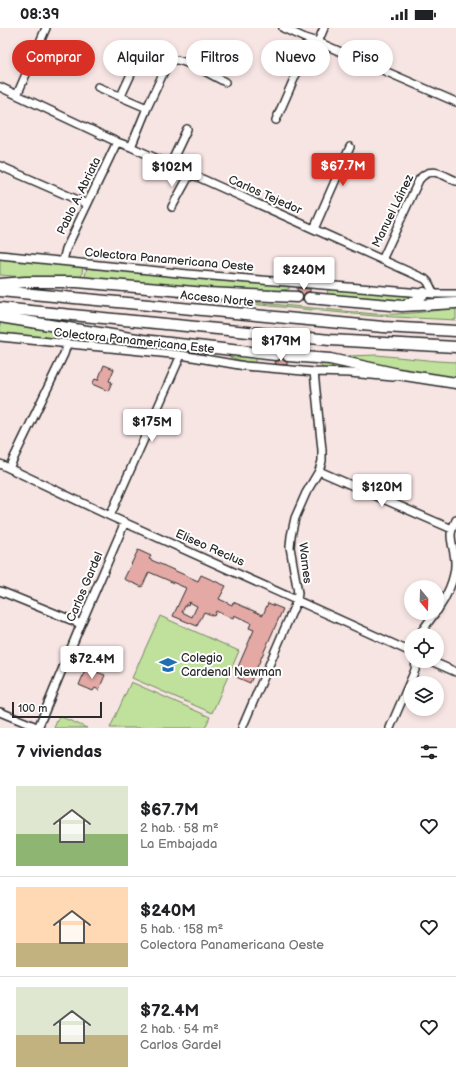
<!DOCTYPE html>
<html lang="es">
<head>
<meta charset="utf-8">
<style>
  :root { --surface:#fff; --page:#f2f2f2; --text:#202124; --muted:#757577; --line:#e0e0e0; --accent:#d93025 }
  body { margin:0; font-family:"Balsamiq Sans",sans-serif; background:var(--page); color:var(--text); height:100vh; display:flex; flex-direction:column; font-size:15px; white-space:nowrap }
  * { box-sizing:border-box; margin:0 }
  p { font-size:13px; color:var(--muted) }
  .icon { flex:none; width:22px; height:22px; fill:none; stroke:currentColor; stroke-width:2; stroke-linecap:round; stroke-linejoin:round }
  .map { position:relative; height:700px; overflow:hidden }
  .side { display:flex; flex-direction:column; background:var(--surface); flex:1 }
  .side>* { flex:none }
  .top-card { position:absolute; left:12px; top:12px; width:432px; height:36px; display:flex; gap:8px }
  .needle { width:26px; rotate:161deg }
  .fabs { position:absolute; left:404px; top:552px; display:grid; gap:8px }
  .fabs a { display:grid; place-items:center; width:40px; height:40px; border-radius:50%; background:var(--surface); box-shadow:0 2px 6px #0003; font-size:20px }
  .scale { position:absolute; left:12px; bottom:10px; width:90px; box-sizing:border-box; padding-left:4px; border:2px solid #2b2b2b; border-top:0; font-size:11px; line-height:14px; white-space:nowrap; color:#2b2b2b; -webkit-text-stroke:3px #fff; paint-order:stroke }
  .price { position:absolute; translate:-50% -34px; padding:0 9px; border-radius:4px; background:#fff; color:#222; font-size:13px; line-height:26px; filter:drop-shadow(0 1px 2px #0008) }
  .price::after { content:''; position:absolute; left:50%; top:24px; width:12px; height:9px; margin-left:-6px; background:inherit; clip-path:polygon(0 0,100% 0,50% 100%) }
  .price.active { background:var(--accent); color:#fff }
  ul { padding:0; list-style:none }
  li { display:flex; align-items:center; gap:12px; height:100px; padding:0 16px }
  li+li { border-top:1px solid var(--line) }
  li span { display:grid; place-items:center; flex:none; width:112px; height:80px; border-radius:0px; color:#555 }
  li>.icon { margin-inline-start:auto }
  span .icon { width:48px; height:48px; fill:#fffc; stroke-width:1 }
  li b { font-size:17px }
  h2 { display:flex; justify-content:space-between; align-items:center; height:48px; padding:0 16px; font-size:17px }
  .chip { padding:0 14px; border-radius:18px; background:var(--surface); box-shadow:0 2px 6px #0003; font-size:14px; line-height:36px }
  .chip.active { background:var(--accent); color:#fff }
  .status { display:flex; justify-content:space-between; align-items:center; height:28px; padding:0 20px; background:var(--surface); direction:ltr }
  .status svg { height:11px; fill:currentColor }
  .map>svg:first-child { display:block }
</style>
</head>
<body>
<div class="status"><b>08:39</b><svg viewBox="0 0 49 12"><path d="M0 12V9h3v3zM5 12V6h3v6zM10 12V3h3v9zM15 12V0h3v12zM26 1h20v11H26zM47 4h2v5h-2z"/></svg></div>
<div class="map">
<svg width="456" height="700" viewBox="0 0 456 700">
  <rect width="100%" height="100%" fill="#f7e5e4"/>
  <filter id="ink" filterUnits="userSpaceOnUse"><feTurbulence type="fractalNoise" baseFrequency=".025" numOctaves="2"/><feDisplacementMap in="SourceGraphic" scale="8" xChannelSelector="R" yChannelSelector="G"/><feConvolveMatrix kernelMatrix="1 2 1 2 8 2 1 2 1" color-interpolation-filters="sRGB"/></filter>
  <g filter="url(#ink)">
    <path fill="#bfe19b" stroke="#758663" d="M 0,230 L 83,238 L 81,252 L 34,250 L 0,247 Z
      M 87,239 L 289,257 L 289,261 L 269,264 L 84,253 Z
      M 328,260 L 417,269 L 410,273 L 397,274 L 327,267 Z
      M 178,267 L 375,286 C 402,287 429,284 456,279 L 456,292 L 375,288 L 177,269 Z
      M 0,294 L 77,304 L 76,312 L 0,305 Z
      M 80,304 L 118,312 L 134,316 L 133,317 L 80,312 Z
      M 229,327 L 255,329 L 255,335 L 246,334 L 230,329 Z
      M 377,327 L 437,333 L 456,334 L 456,352 L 380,340 L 351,331 L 346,328 Z
      M 322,336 L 340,338 L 363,343 L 324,343 L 321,337 Z
      M 160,588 L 239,623 L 212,685 L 132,650 Z
      M 131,654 L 210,689 L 205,700 L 110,700 Z
      M 59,688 L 87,700 L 54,700 Z"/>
    <path fill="#e4a9a4" stroke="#2b2b2b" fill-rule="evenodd" d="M 297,260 L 310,261 L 310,264 L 306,264 L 303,268 L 301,264 L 297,262 Z
      M 277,319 L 288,320 L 288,322 L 285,322 L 282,325 L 280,322 L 277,321 Z
      M 282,329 L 284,333 L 287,334 L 287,337 L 275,336 L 276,333 L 279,333 Z
      M 104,337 L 114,341 L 109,353 L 112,354 L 108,363 L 92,356 L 95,351 L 98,352 Z
      M 138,522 L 151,528 L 149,531 L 198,553 L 201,547 L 226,558 L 219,571 L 232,577 L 233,574 L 263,587 L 268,575 L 283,581 L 250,655 L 234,648 L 254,602 L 249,600 L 251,595 L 234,587 L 233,591 L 216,583 L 214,588 L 204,584 L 197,598 L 173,588 L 186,560 L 149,544 L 142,559 L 124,551 ZM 189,574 L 197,578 L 192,589 L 182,584 L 186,576 L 188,577 Z
      M 86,640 L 105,647 L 99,662 L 95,660 L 93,663 L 79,657 Z"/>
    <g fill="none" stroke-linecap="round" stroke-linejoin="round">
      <g stroke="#2b2b2b" stroke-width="10">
        <path id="minor" d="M 283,0 L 305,10 L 318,14 L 456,74
          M 318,14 L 324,0
          M 0,59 L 117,114 L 131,119 L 425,251 L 428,254 L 434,266
          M 98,59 L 147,80
          M 17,67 L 46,0
          M 121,68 L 138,31
          M 276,92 L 311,12
          M 131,119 L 147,80 L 168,35 C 170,33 170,32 174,32 C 183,31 216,49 225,54
          M 170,137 L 187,101
          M 0,138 L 87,176
          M 172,179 L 190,146
          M 314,201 L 350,119
          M 0,227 L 188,246 L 434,266 L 456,266
          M 382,232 L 419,152 C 430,137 443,147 456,153
          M 63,233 L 66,221 L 117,114
          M 0,309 L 181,327 L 245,338 L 314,344 L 350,345 L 393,349
          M 0,436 L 110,488 L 411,624
          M 9,440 L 64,326 L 67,316
          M 319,443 L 452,501
          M 110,488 L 181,327
          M 0,563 L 81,596
          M 437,583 C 446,570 456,550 455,534 C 455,526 451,515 451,507 C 451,502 454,497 456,492
          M 419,607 L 435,585
          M 431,633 L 456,644
          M 0,684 L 39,700
          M 38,700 L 81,596 L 125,494
          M 242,700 L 297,572 L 298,565 L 290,519 L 291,508 L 295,490 L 306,465 L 319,443 L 322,433 L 322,422 L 314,344
          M 390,700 L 415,642 L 416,633"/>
      </g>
      <g stroke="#2b2b2b" stroke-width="13">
        <path id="highway" d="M 0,256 L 25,254 L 77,254 L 206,265 L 297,269
          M 0,263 L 383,299 L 456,303
          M 309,270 L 402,278 L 456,275
          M 408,276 L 416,273 L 424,265
          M 0,280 L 330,312 L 456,319
          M 0,289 L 143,312 L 276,327
          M 288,328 L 330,331 L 398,346 L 456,355"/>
      </g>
      <use href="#minor" stroke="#fff" stroke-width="7"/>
      <use href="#highway" stroke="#fff" stroke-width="10"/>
    </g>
  </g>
  <defs>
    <g id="school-bare" transform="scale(1.38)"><path d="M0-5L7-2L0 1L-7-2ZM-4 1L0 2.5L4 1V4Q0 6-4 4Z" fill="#1f6fb2" stroke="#fff" stroke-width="2.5" paint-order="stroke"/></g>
  </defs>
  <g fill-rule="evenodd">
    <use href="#school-bare" x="168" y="637"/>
  </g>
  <g text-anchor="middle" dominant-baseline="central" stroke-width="4" stroke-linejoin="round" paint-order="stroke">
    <g font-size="12" fill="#2b2b2b" stroke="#fff">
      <text transform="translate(265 167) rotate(24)">Carlos Tejedor</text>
      <text transform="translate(79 168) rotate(-64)">Pablo A. Abriata</text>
      <text transform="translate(393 183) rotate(-64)">Manuel Láinez</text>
      <text transform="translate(169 232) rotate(5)">Colectora Panamericana Oeste</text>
      <text transform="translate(217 271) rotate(6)">Acceso Norte</text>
      <text transform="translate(134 313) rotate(6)">Colectora Panamericana Este</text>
      <text transform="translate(210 520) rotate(24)">Eliseo Reclus</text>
      <text transform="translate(305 535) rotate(83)">Warnes</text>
      <text transform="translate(85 559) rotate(-67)">Carlos Gardel</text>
    </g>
    <g font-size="12" fill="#2b2b2b" stroke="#fff" text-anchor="start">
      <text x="181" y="630">Colegio<tspan x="181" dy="14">Cardenal Newman</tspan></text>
    </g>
  </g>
</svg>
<div class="fabs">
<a><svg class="needle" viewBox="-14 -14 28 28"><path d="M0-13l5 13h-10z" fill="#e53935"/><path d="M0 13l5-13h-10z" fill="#757577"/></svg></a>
<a><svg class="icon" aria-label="locate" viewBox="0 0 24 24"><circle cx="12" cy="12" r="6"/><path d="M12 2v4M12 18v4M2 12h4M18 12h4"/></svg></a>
<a><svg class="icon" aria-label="layers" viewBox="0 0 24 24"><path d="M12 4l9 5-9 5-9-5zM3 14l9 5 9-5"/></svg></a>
</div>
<div class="scale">100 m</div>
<b class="price active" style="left:343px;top:159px">$67.7M</b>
<b class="price" style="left:172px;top:160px">$102M</b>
<b class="price" style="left:304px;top:263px">$240M</b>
<b class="price" style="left:281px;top:334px">$179M</b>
<b class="price" style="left:152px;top:415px">$175M</b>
<b class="price" style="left:382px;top:480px">$120M</b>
<b class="price" style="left:92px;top:652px">$72.4M</b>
<div class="top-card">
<a class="chip active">Comprar</a>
<a class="chip">Alquilar</a>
<a class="chip">Filtros</a>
<a class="chip">Nuevo</a>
<a class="chip">Piso</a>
</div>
</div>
<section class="side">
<h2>7 viviendas<svg class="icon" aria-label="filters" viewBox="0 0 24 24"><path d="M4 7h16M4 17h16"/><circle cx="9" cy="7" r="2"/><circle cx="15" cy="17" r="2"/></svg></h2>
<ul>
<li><span style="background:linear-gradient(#dfe7d0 60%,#8fb573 0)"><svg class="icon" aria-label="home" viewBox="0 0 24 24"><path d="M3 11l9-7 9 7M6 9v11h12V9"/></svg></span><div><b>$67.7M</b><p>2 hab. · 58 m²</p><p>La Embajada</p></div><svg class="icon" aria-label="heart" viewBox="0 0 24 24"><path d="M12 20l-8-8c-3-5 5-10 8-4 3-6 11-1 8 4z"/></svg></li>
<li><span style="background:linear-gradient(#ffd9b3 70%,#c2b280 0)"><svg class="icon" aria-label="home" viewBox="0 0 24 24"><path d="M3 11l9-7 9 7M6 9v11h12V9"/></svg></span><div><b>$240M</b><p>5 hab. · 158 m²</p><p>Colectora Panamericana Oeste</p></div><svg class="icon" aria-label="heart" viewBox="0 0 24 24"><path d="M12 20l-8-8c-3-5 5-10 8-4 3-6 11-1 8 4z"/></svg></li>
<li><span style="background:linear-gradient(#dfe7d0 60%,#c2b280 0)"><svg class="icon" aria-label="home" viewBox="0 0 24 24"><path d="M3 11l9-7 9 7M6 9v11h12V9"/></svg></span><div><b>$72.4M</b><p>2 hab. · 54 m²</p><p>Carlos Gardel</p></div><svg class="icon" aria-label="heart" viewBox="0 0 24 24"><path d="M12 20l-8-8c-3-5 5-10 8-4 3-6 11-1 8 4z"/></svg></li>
</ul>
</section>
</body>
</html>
